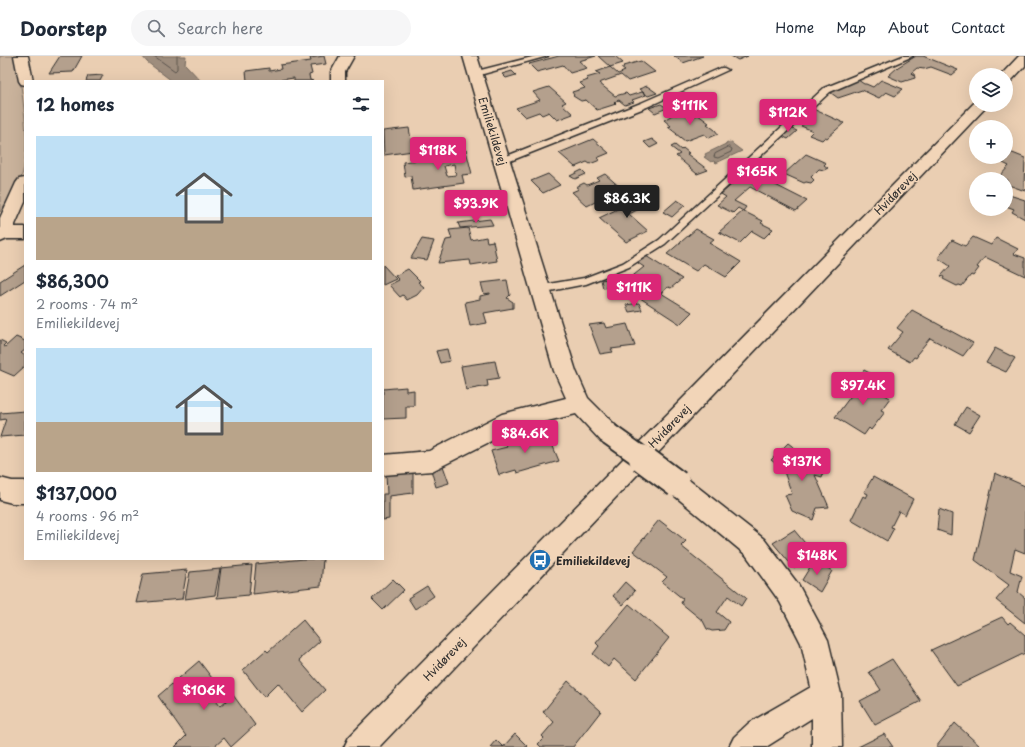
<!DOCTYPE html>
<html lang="en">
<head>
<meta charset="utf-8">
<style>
  :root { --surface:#fff; --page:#f6f6f7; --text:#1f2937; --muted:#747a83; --line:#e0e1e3; --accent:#db2777 }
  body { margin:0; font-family:"Playpen Sans",sans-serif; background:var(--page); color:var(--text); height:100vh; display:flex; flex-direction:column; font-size:15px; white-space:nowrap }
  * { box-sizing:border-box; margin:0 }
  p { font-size:13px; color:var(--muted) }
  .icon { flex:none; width:22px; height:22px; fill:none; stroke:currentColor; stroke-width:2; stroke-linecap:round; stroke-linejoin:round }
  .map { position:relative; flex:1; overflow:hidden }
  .sheet { position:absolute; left:24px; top:24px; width:360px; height:480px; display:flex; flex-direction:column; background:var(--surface); border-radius:0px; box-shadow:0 4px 16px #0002 }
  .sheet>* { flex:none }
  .controls { position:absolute; left:969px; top:12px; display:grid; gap:8px }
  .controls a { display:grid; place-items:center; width:44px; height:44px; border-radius:50%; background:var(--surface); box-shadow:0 4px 16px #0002; font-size:20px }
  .price { position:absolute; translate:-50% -34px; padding:0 9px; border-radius:4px; background:var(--accent); color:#fff; font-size:13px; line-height:26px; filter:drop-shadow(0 1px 2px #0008) }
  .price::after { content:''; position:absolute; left:50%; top:24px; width:12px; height:9px; margin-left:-6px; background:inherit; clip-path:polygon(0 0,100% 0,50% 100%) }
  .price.selected { background:#222; color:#fff }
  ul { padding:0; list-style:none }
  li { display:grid; align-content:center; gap:8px; height:212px; padding:0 12px }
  li span { display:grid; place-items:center; height:124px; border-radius:0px; color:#555 }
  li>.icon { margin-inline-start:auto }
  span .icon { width:72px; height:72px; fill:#fffc; stroke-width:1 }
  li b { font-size:17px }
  h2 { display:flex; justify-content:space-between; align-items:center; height:48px; padding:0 12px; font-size:17px }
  header { display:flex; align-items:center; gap:24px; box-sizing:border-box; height:56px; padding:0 20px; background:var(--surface); border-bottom:1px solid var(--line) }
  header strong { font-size:19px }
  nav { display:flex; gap:22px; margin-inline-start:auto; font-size:14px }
  .search { width:280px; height:36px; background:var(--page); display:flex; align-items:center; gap:10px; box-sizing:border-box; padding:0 14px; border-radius:22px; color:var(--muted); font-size:15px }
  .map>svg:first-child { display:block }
</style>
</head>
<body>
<header>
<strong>Doorstep</strong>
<div class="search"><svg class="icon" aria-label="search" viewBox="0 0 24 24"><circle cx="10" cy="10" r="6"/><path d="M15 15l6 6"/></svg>Search here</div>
<nav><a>Home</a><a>Map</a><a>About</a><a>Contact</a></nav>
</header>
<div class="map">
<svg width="1025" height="691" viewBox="0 0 1025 691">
  <rect width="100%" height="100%" fill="#eaceb2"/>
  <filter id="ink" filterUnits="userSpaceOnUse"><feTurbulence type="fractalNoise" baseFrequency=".025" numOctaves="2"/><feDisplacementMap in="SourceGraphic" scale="8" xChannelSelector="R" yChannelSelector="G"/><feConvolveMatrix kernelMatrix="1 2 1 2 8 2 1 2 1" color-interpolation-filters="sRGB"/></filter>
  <g filter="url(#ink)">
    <path fill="#cab39c" stroke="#7a6f64" d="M 0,0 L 17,0 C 21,34 33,93 20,125 C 15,136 6,146 0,156 Z"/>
    <path fill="#9e8d7d" stroke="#70665c" d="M 142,0 L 186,0 L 185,8 L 201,25 L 172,25 L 147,6 Z
      M 730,86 L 742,95 L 716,107 L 714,105 L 711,106 L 704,101 L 706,100 L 705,98 Z"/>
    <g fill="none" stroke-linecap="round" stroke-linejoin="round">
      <path stroke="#59524c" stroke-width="1" d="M 154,0 L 175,15 L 177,13 L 177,0
        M 729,91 L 732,93 L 731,96 L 718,102 L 714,101 L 715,98 Z"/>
    </g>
    <path fill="#b4a08d" stroke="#2b2b2b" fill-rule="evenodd" d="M 60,0 L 82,0 L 73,16 L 49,17 Z
      M 324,0 L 326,8 L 310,10 L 312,18 L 309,19 L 310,24 L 313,25 L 294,25 L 294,22 L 271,25 L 247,25 L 246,15 L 269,12 L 269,15 L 281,13 L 280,9 L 311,5 L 310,2 Z
      M 559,0 L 596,0 L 579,5 L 587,12 L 570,17 L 563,9 L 537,16 L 529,8 Z
      M 598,0 L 615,0 L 623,7 L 610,11 Z
      M 674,0 L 703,0 L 683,7 Z
      M 731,0 L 748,0 L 738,4 Z
      M 916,0 L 923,0 L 958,14 L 952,19 L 931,11 L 924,13 L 917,12 L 911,17 L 914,18 L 915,22 L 902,26 L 888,20 L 898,11 Z
      M 641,5 L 655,16 L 628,25 L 621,19 L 599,27 L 615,40 L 626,37 L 629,40 L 642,36 L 646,39 L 632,44 L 634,46 L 625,49 L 619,44 L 614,46 L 616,48 L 597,54 L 586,44 L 581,45 L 573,40 L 574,39 L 572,36 L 585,32 L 580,27 L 588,24 L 586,22 L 600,18 L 596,16 L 610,11 L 618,18 L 625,15 L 621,12 L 624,11 L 623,10 Z
      M 512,15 L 516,19 L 506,22 L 502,18 Z
      M 103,19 L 100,25 L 86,25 L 88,20 Z
      M 858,24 L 864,28 L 866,28 L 873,31 L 881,24 L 903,33 L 895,40 L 886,36 L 879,42 L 862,34 L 838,42 L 827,34 Z
      M 647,30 L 657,37 L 648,40 L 639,33 Z
      M 549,31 L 566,46 L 562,48 L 573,58 L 557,64 L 549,56 L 542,59 L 539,56 L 525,61 L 516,52 L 540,44 L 533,36 Z
      M 661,48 L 667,52 L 655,57 L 649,52 Z
      M 813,53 L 844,67 L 827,82 L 825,81 L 822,84 L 809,79 L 813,75 L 801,70 L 810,62 L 805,60 Z
      M 687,54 L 695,60 L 697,58 L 709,67 L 707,68 L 715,74 L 718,78 L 709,82 L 704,78 L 685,85 L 676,78 L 677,78 L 668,71 L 671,70 L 664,64 L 674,58 L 676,59 Z
      M 788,71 L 797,75 L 788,83 L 780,79 Z
      M 409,72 L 413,95 L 384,99 L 383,75 Z
      M 593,83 L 609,97 L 597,102 L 600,104 L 590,108 L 587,106 L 575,111 L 559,97 Z
      M 652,83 L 658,88 L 650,92 L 644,86 Z
      M 675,89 L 681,94 L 683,92 L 689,97 L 687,98 L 708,114 L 697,118 L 676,100 L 680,98 L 671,91 Z
      M 466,94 L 472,118 L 462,119 L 464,127 L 413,134 L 411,120 L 405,121 L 403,106 L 451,100 L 450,96 ZM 454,108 L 456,119 L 447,120 L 444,110 Z
      M 1010,96 L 1025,102 L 1024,131 L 1025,135 L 1006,128 L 1008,124 L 999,121 L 1009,110 L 1001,106 Z
      M 806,98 L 826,107 L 824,109 L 828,112 L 824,114 L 819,113 L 811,121 L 814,124 L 811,127 L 806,126 L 804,127 L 784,118 Z
      M 760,105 L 775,112 L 769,117 L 754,111 Z
      M 744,113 L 807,145 L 796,155 L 750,131 L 734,145 L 746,151 L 743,155 L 738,152 L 733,157 L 717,149 L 726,141 L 721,138 L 737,124 L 733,122 Z
      M 582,114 L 586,118 L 575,123 L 570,120 Z
      M 548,118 L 560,129 L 543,137 L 531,125 Z
      M 605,118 L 622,133 L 587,150 L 572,136 L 579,133 L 576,131 L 584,127 L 587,129 L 599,124 L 597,122 Z
      M 642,137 L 653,146 L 629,158 L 648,175 L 626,186 L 599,162 L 632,146 L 628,143 Z
      M 1006,138 L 1025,144 L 1025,163 L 1012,156 L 1014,153 L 1006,150 Z
      M 677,144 L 685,149 L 672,161 L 663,156 Z
      M 743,155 L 763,165 L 761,167 L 773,173 L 764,182 L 752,175 L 740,187 L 719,176 Z
      M 490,163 L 493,169 L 460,172 L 458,167 Z
      M 468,172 L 471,184 L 486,181 L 487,186 L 493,185 L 497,205 L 471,209 L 470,204 L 438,207 L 446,184 L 452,183 L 449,174 Z
      M 696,173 L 714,183 L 709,187 L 741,206 L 726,221 L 704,208 L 696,215 L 667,198 Z
      M 973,181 L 991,189 L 996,182 L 1018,193 L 1014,198 L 1025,202 L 1025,220 L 985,201 L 977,211 L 979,212 L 973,220 L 971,219 L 962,230 L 959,229 L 957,230 L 943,223 L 944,221 L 941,220 L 950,210 L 938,202 L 952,184 L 965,190 Z
      M 422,183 L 434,185 L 427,204 L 411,202 Z
      M 646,200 L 682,223 L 671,232 L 668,231 L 661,237 L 692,256 L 680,268 L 637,240 L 635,242 L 627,237 L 628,235 L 620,230 L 644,211 L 638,207 Z
      M 25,209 L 25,224 L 0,240 L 0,225 Z
      M 383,209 L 396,223 L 383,229 Z
      M 408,213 L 420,225 L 418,226 L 424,231 L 417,239 L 407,244 L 403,239 L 400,241 L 389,229 L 399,224 L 395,220 Z
      M 620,221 L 620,230 L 603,232 L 601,224 Z
      M 507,224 L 510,239 L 507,242 L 513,246 L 513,252 L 484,257 L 487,267 L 470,270 L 465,246 L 480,243 L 480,240 L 490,238 L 490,237 L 484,238 L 481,227 Z
      M 639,247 L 642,254 L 629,256 L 626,249 Z
      M 912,254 L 973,287 L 963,300 L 930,282 L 917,298 L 918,299 L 916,302 L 914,301 L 910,306 L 888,294 L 903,276 L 897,272 Z
      M 604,267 L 606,272 L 627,268 L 635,290 L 611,293 L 613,296 L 600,298 L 589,269 Z
      M 16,281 L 25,285 L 25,294 L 21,297 L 25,300 L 25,310 L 14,320 L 0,314 L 0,284 L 6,287 L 3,290 L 5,291 Z
      M 995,292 L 1015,302 L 1006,316 L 986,307 Z
      M 447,293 L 450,305 L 440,307 L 436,295 Z
      M 495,305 L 499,322 L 487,324 L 488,330 L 466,334 L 461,310 Z
      M 864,314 L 875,320 L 868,329 L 890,342 L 881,354 L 885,356 L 871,374 L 869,372 L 864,379 L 835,361 L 853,337 L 850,336 L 858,326 L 856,325 Z
      M 406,331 L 406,335 L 414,334 L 414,350 L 406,350 L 406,362 L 383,363 L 383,333 Z
      M 966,351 L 980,359 L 969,376 L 955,368 Z
      M 25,355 L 25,379 L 0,381 L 6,363 L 0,364 L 0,357 Z
      M 547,376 L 559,405 L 517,417 L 516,414 L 499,419 L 491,395 L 507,391 L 506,387 L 518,384 L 517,381 L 534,377 L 535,379 Z
      M 788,387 L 824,414 L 822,421 L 815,419 L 829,451 L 817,452 L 813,464 L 792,455 L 785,439 L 792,438 L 783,413 L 771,404 Z
      M 443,410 L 449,427 L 436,431 L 431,414 Z
      M 413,416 L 413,437 L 389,440 L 389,463 L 383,464 L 383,438 L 387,438 L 386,418 Z
      M 995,417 L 1025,430 L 1025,497 L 1015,493 L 1010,515 L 1022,520 L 1018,536 L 1025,542 L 1025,567 L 996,544 L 1009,529 L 975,504 Z
      M 873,421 L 913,443 L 905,459 L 899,455 L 891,471 L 894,472 L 887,485 L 851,464 L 863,440 L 866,442 L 868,438 L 864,436 Z
      M 939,453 L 952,458 L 951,479 L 937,474 Z
      M 659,464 L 686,485 L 681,490 L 746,542 L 741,550 L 728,540 L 717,556 L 729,566 L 724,574 L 712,575 L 707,573 L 703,565 L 681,547 L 683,543 L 662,526 L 667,521 L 633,495 Z
      M 794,474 L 815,499 L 794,512 L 773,487 Z
      M 304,503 L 323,503 L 321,530 L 253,538 L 256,508 Z
      M 815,503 L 832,515 L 820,536 L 802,524 Z
      M 252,509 L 249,539 L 217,542 L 221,512 Z
      M 220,513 L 215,539 L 185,543 L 190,516 Z
      M 187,514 L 182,543 L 136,547 L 143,518 Z
      M 393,523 L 404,534 L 383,554 L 372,543 Z
      M 625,526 L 635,535 L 623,549 L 613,540 Z
      M 427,530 L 434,540 L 415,553 L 408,542 Z
      M 629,548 L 669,582 L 636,623 L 614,603 L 608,611 L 593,598 L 599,590 L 596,587 Z
      M 1002,561 L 1008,568 L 1010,566 L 1025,579 L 1025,597 L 957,630 L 931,594 Z
      M 303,564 L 320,585 L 299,604 L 325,634 L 302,656 L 278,627 L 264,641 L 243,614 L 266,594 L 268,596 Z
      M 892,603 L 921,645 L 875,669 L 860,645 L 881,634 L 869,616 Z
      M 199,605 L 218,630 L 210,637 L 220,650 L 233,639 L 255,669 L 231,691 L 224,682 L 214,691 L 175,691 L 186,680 L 158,640 Z
      M 568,625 L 601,655 L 573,691 L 541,691 L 538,688 L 544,682 L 542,680 L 554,666 L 543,656 Z
      M 955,667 L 981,691 L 936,691 Z
      M 515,678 L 528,691 L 503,691 Z
      M 884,678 L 893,691 L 858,691 Z
      M 496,684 L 503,691 L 490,691 Z"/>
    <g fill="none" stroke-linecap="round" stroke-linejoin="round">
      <g stroke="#2b2b2b" stroke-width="3">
        <path id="lane" d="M 536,0 L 548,0 L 476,20 L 472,18 L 473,16 Z
          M 903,0 L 913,0 L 830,36 L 665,188 L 629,211 L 586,228 L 540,237 L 537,236 L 535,233 L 537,230 L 584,222 L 623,207 L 659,184 L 824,32 Z
          M 721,12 L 724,12 L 728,14 L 647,51 L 505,107 L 502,108 L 498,105 L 499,103 L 641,47 Z"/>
      </g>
      <g stroke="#2b2b2b" stroke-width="3">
        <path id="street" d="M 14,0 L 28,0 L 33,25 L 25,25 L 25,29 L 21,28 L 19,25 Z
          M 340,0 L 354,0 L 345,16 L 345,25 L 331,25 L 331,16 Z
          M 463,0 L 477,0 L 576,315 L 588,342 L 617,371 L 620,378 L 617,385 L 609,388 L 601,385 L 576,358 L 515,373 L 432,415 L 383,419 L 383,399 L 429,395 L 502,358 L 566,342 L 554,315 Z
          M 25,122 L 25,146 L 14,171 L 25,171 L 25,183 L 7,183 L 0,186 L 0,162 L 16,127 L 19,123 Z
          M 677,417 L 685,421 L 764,483 L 798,528 L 828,584 L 841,638 L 842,691 L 812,691 L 812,662 L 766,691 L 729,691 L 734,681 L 749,667 L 811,631 L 801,587 L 780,546 L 746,499 L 669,435 L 665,428 L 669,421 Z
          M 0,422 L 12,425 L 25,425 L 25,447 L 12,447 L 0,444 Z"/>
      </g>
      <g stroke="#2b2b2b" stroke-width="3">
        <path id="secondary" d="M 1019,0 L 1025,0 L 1025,10 L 1011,25 L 1006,26 L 1006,19 L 1001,19 Z
          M 976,45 L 976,49 L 988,49 L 379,691 L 344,691 L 349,681 Z"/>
      </g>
      <use href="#lane" fill="#f2d5b8" fill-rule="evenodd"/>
      <use href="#street" fill="#f2d5b8" fill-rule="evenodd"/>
      <use href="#secondary" fill="#f2d5b8" fill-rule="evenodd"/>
      <g stroke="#2b2b2b" stroke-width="24" stroke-linecap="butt">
        <path id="street-bridge-far1" d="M 609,378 L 644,403"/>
      </g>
      <g stroke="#2b2b2b" stroke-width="30" stroke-linecap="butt">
        <path id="street-bridge" d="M 642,402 L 677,428"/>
      </g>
      <use href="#street-bridge-far1" stroke="#f2d5b8" stroke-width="20"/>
      <use href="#street-bridge" stroke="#f2d5b8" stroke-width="26"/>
    </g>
  </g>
  <defs>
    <g id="bus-disc" transform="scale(1.15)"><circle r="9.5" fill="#1f6fb2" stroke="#f2d5b8"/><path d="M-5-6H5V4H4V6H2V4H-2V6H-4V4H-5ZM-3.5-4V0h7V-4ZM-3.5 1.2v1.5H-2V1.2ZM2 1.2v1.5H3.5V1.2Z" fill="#fff"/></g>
  </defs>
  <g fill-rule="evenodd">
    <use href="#bus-disc" x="540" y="504"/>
  </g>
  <g text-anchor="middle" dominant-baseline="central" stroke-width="3" stroke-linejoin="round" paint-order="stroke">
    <g font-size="11" fill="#2b2b2b" stroke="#f2d5b8">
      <text transform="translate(493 75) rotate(73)">Emiliekildevej</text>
      <text transform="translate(895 137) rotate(-46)">Hvidørevej</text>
      <text transform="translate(669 370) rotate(-46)">Hvidørevej</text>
      <text transform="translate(444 603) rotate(-46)">Hvidørevej</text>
    </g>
    <g font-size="11" font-weight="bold" fill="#2b2b2b" stroke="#f2d5b8" text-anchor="start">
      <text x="556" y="504">Emiliekildevej</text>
    </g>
  </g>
</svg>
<div class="controls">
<a><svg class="icon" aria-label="layers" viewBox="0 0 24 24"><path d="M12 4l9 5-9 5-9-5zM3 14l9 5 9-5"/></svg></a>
<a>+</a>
<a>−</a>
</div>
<b class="price" style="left:690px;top:70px">$111K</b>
<b class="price" style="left:788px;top:77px">$112K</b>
<b class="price" style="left:438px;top:115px">$118K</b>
<b class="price" style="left:757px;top:136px">$165K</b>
<b class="price selected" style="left:627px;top:163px">$86.3K</b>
<b class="price" style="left:476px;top:168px">$93.9K</b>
<b class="price" style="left:634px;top:252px">$111K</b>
<b class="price" style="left:863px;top:350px">$97.4K</b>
<b class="price" style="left:525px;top:398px">$84.6K</b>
<b class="price" style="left:802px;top:426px">$137K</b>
<b class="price" style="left:817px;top:520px">$148K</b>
<b class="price" style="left:204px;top:655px">$106K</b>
<section class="sheet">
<h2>12 homes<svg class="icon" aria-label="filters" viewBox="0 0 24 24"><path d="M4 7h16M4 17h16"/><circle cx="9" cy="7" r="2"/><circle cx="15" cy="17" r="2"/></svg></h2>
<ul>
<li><span style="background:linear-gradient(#bfe0f5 65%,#b9a48a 0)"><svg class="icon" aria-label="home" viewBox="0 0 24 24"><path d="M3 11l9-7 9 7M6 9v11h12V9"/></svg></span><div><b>$86,300</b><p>2 rooms · 74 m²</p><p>Emiliekildevej</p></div></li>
<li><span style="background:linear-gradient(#bfe0f5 60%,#b9a48a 0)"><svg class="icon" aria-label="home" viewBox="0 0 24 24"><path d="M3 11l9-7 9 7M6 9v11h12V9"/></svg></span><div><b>$137,000</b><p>4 rooms · 96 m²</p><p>Emiliekildevej</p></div></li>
</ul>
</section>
</div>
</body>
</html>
